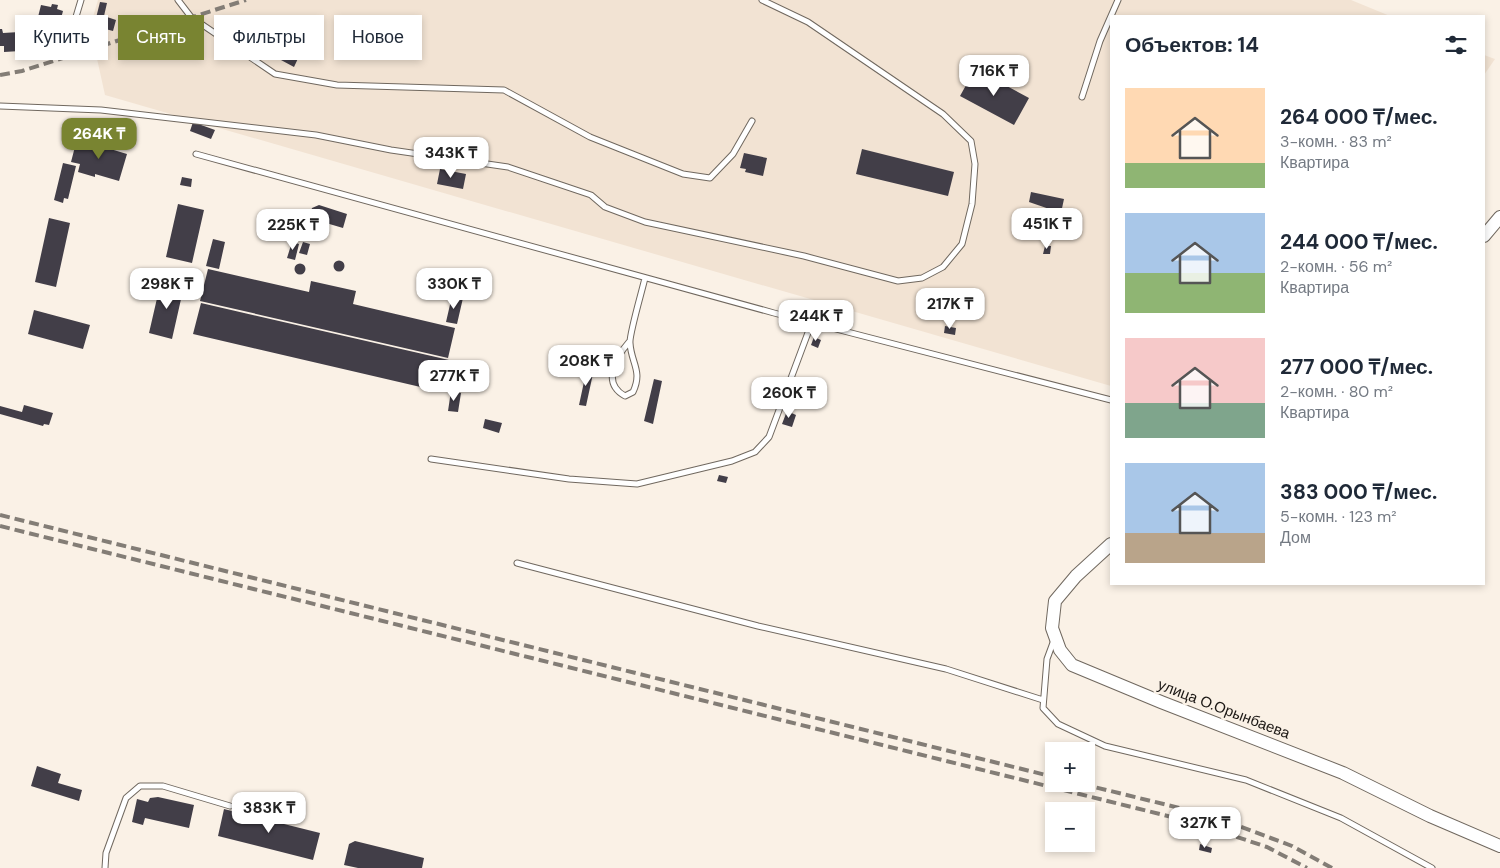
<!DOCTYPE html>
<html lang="ru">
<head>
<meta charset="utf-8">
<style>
  :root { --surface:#fff; --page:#f6f6f7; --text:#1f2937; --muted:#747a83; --accent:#798431 }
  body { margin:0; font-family:"DM Sans",sans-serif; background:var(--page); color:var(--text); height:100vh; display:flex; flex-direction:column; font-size:19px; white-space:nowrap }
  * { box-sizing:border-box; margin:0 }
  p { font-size:16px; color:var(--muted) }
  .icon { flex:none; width:28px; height:28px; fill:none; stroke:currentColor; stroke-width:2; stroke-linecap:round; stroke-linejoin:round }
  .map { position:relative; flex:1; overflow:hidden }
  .details { position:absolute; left:1110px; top:15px; width:375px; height:570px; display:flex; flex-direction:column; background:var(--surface); border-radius:0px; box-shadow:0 2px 8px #0003 }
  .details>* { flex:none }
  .top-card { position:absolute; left:15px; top:15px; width:475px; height:45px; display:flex; gap:10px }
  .fabs { position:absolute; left:1045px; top:742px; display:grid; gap:10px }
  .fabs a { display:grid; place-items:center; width:50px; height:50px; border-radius:0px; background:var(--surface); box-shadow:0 2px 8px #0003; font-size:25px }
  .price { position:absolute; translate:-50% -42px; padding:0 11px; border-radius:10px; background:#fff; color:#222; font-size:16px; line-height:32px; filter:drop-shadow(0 1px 2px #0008) }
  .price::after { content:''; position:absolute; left:50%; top:30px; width:15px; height:11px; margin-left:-8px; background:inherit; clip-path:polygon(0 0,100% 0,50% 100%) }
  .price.selected { background:var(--accent); color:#fff }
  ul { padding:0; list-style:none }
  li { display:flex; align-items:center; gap:15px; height:125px; padding:0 15px }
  li span { display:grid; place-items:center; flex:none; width:140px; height:100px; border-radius:0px; color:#555 }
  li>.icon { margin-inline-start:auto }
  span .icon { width:60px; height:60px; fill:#fffc; stroke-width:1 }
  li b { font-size:21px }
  h2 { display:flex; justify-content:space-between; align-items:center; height:60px; padding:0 15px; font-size:21px }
  .tag { padding:0 18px; border-radius:0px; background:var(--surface); box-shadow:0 2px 8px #0003; font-size:18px; line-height:45px }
  .tag.selected { background:var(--accent); color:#fff }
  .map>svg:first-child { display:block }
</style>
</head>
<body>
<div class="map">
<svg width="1500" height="868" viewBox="0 0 1500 868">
  <rect width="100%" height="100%" fill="#faf1e6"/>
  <path fill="#f2e3d3" d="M 98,0 L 1351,0 L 1390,16 L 1111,16 L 1111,386 L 105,95 L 90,27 Z
    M 1484,55 L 1495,59 L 1484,75 Z"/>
  <path fill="#423e48" d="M 100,2 L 107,3 L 104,16 L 116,20 L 113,31 L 94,26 Z
    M 52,4 L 58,5 L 57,9 L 63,11 L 58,30 L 36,25 L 41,5 L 51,7 Z
    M 95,28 L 104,30 L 102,38 L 93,36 Z
    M 0,29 L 2,29 L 3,33 L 36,31 L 37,50 L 4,52 L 4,46 L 0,46 Z
    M 275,38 L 286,44 L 287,41 L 293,44 L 291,47 L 301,52 L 294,67 L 268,53 Z
    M 61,43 L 63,51 L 40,54 L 39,46 Z
    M 975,69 L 1029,98 L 1014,125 L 960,96 Z
    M 193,122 L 215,130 L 211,139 L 190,131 Z
    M 77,139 L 127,154 L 119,181 L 95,174 L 95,177 L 78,172 L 80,164 L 71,162 Z
    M 862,149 L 954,172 L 948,196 L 856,174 Z
    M 744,153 L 767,158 L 763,176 L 745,172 L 746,169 L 740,168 Z
    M 63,163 L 76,166 L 68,199 L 64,198 L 63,203 L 54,200 Z
    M 440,169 L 466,174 L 463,189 L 437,184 Z
    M 182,177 L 192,179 L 191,187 L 180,185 Z
    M 1031,192 L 1064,199 L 1061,213 L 1029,202 Z
    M 178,204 L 204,210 L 192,263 L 166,257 Z
    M 319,205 L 347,214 L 343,228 L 309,218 L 312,208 Z
    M 49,218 L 70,223 L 56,287 L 35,282 Z
    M 213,239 L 225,242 L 219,269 L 206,266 Z
    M 292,242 L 299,244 L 295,260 L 287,258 Z
    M 303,242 L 310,244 L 307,255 L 299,253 Z
    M 1045,246 L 1051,246 L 1050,254 L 1043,254 Z
    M333.5 266a5.5 5.5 0 1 1 11 0a5.5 5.5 0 1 1-11 0Z
    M294.5 269a5.5 5.5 0 1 1 11 0a5.5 5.5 0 1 1-11 0Z
    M 208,269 L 309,292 L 311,281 L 356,291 L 353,304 L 455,328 L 448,358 L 200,301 Z
    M 161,281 L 184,286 L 172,339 L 149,333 Z
    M 452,296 L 463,298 L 457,324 L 446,322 Z
    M 201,303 L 449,360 L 442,392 L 193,334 Z
    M 34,310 L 90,325 L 83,349 L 28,334 Z
    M 945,326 L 956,328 L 955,335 L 944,333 Z
    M 814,337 L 821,340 L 818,348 L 811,345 Z
    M 587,368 L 594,369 L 586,406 L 579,405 Z
    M 654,379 L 662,381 L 653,424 L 644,421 Z
    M 451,391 L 461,393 L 458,412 L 448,411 Z
    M 24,405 L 53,413 L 49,425 L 44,424 L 43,426 L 0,414 L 0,406 L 22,412 Z
    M 787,411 L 796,415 L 792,427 L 782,424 Z
    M 485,419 L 502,423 L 499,433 L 483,428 Z
    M 719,475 L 728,477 L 726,483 L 717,481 Z
    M 37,766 L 61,774 L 58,783 L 82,790 L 79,801 L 31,786 Z
    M 158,797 L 194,805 L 189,828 L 145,818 L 143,825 L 132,822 L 137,799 L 148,802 L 150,798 Z
    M 224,809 L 320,833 L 313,860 L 218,836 Z
    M 355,841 L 424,858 L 422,868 L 358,868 L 344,865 L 349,844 Z
    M 1200,844 L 1212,848 L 1211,853 L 1199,850 Z"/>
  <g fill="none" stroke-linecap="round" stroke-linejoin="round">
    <g stroke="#70685f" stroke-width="7">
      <path id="service" d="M 178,0 L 191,17 L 275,74 L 337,85 L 504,90 L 590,137 L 683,174 L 710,178 L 733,154 L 752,121
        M 75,20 L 81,0
        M 1082,97 L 1100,41 L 1118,0
        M 0,106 L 101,110 L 316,135 L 391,150 L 508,167 L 591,195 L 605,207 L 645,222 L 804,256 L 898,281 L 922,278 L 943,267 L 962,244 L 972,204 L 975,164 L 971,141 L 943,114 L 808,22 L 762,0
        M 196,154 L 774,313 L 1111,400
        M 629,342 C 616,357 601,383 625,396 L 633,392 C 643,371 631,363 630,343 C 629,335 642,291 645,278
        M 431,459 L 569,479 L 637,484 L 732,461 L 755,452 L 769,437 L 812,322
        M 517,563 L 758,626 L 946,669 L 1043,700
        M 1054,640 L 1047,659 L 1043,708 L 1058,724 L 1105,746 L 1246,780 L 1341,818 L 1432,868
        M 105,868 L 106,853 L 126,798 L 140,786 L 163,786 L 230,806"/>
    </g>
    <g stroke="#70685f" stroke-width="14">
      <path id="tertiary" d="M 1484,236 L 1500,217
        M 1111,544 L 1076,576 L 1055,601 L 1052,628 L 1060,650 L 1072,665 L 1161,702 L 1343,773 L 1430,816 L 1500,846"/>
    </g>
    <use href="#service" stroke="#fff" stroke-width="5"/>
    <use href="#tertiary" stroke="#fff" stroke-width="12"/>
    <path stroke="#837d76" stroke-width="4" stroke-dasharray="10 5" stroke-linecap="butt" d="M 0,75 L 22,71 L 246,0
      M 0,515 L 1054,777
      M 0,526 L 1192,822 L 1267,847 L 1307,868
      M 1082,784 L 1212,816 L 1292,846 L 1332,868"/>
  </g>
  <g text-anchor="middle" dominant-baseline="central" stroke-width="5" stroke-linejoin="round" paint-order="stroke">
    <g font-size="15" fill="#1c1815" stroke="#faf1e6">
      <text transform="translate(1224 709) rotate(21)">улица О.Орынбаева</text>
    </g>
  </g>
</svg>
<div class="fabs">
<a>+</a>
<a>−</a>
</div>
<b class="price" style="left:994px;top:97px">716K ₸</b>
<b class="price selected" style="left:99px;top:160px">264K ₸</b>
<b class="price" style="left:451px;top:179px">343K ₸</b>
<b class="price" style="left:1047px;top:250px">451K ₸</b>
<b class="price" style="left:293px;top:251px">225K ₸</b>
<b class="price" style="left:167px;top:310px">298K ₸</b>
<b class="price" style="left:454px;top:310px">330K ₸</b>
<b class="price" style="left:950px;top:330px">217K ₸</b>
<b class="price" style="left:816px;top:342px">244K ₸</b>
<b class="price" style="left:586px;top:387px">208K ₸</b>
<b class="price" style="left:454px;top:402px">277K ₸</b>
<b class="price" style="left:789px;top:419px">260K ₸</b>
<b class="price" style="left:269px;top:834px">383K ₸</b>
<b class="price" style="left:1205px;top:849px">327K ₸</b>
<div class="top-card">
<a class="tag">Купить</a>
<a class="tag selected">Снять</a>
<a class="tag">Фильтры</a>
<a class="tag">Новое</a>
</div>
<section class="details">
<h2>Объектов: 14<svg class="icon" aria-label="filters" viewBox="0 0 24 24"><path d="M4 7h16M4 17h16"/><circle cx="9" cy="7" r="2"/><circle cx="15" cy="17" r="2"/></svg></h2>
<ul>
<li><span style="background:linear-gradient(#ffd9b3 75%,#8fb573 0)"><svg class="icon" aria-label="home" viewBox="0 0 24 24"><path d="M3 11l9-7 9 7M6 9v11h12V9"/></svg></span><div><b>264 000 ₸/мес.</b><p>3-комн. · 83 m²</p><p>Квартира</p></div></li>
<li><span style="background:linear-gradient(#a9c7e8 60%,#8fb573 0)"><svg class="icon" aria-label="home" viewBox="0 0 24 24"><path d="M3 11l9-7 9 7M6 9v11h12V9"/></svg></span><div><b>244 000 ₸/мес.</b><p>2-комн. · 56 m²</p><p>Квартира</p></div></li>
<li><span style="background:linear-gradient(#f6c9c9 65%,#7fa58c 0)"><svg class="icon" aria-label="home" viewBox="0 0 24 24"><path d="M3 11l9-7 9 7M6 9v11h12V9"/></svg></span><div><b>277 000 ₸/мес.</b><p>2-комн. · 80 m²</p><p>Квартира</p></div></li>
<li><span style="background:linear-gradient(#a9c7e8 70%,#b9a48a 0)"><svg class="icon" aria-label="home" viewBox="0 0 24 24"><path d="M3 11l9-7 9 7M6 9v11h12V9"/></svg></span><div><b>383 000 ₸/мес.</b><p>5-комн. · 123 m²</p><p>Дом</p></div></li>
</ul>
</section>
</div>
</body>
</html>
